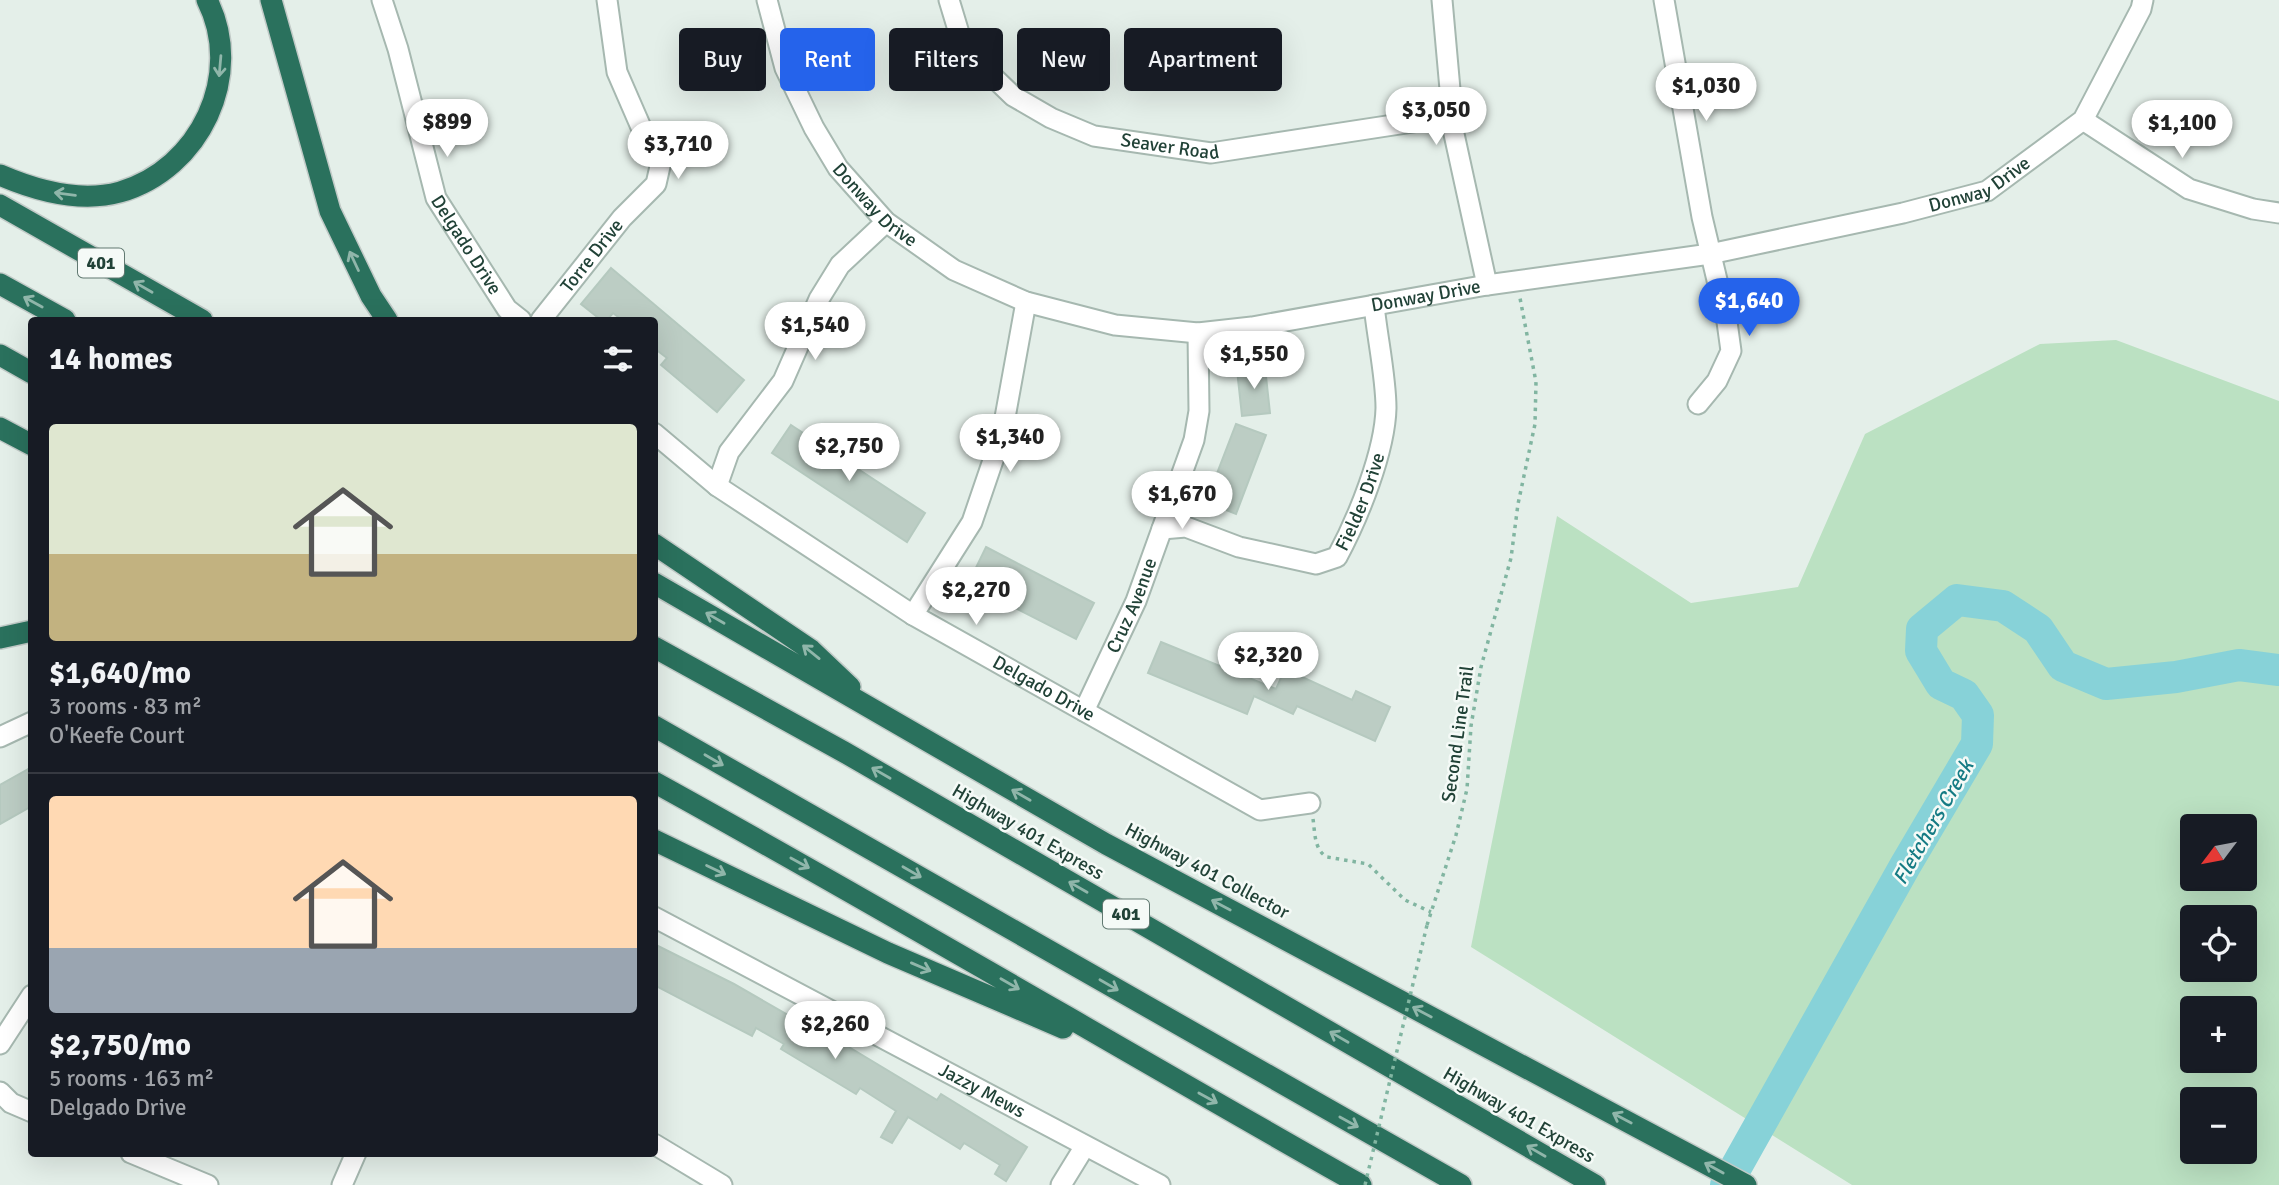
<!DOCTYPE html>
<html lang="en">
<head>
<meta charset="utf-8">
<style>
  :root { --surface:#171b24; --page:#20242c; --text:#f1f3f6; --muted:#9ea1a6; --line:#363941; --accent:#2563eb }
  body { margin:0; font-family:Signika,sans-serif; background:var(--page); color:var(--text); height:100vh; display:flex; flex-direction:column; font-size:26px; white-space:nowrap }
  * { box-sizing:border-box; margin:0 }
  p { font-size:23px; color:var(--muted) }
  .icon { flex:none; width:38px; height:38px; fill:none; stroke:currentColor; stroke-width:2; stroke-linecap:round; stroke-linejoin:round }
  .map { position:relative; flex:1; overflow:hidden }
  .details { position:absolute; left:28px; top:317px; width:630px; height:840px; display:flex; flex-direction:column; background:var(--surface); border-radius:7px; box-shadow:0 7px 28px #0002 }
  .details>* { flex:none }
  .guide { position:absolute; left:679px; top:28px; width:665px; height:63px; display:flex; gap:14px }
  .needle { width:46px; rotate:238deg }
  .controls { position:absolute; left:2180px; top:814px; display:grid; gap:14px }
  .controls a { display:grid; place-items:center; width:77px; height:77px; border-radius:7px; background:var(--surface); box-shadow:0 7px 28px #0002; font-size:35px }
  .price { position:absolute; translate:-50% -60px; padding:0 16px; border-radius:24px; background:#fff; color:#222; font-size:23px; line-height:46px; filter:drop-shadow(0 2px 4px #0008) }
  .price::after { content:''; position:absolute; left:50%; top:42px; width:21px; height:16px; margin-left:-10px; background:inherit; clip-path:polygon(0 0,100% 0,50% 100%) }
  .price.current { background:var(--accent); color:#fff }
  ul { padding:0; list-style:none }
  li { display:grid; align-content:center; gap:14px; height:371px; padding:0 21px }
  li+li { border-top:2px solid var(--line) }
  li span { display:grid; place-items:center; height:217px; border-radius:7px; color:#555 }
  li>.icon { margin-inline-start:auto }
  span .icon { width:126px; height:126px; fill:#fffc; stroke-width:1 }
  li b { font-size:30px }
  h2 { display:flex; justify-content:space-between; align-items:center; height:84px; padding:0 21px; font-size:30px }
  .pill { padding:0 24px; border-radius:7px; background:var(--surface); box-shadow:0 7px 28px #0002; font-size:24px; line-height:63px }
  .pill.current { background:var(--accent); color:#fff }
  .map>svg:first-child { display:block }
</style>
</head>
<body>
<div class="map">
<svg width="2279" height="1185" viewBox="0 0 2279 1185">
  <rect width="100%" height="100%" fill="#e4efe9"/>
  <path fill="#bbe1c2" fill-rule="evenodd" d="M 2116,340 L 2279,401 L 2279,1185 L 1852,1185 L 1471,947 L 1557,516 L 1691,603 L 1798,587 L 1865,434 L 2040,344 ZM 2193,826 L 2245,826 L 2245,878 L 2193,878 ZM 2193,917 L 2245,917 L 2245,970 L 2193,970 ZM 2193,1008 L 2245,1008 L 2245,1060 L 2193,1060 ZM 2193,1099 L 2245,1099 L 2245,1152 L 2193,1152 Z"/>
  <g fill="none" stroke-linecap="round" stroke-linejoin="round">
    <path stroke="#87d2d8" stroke-width="32" d="M 1726,1185 L 1905,866 L 1977,744 L 1978,715 L 1964,695 L 1941,684 L 1921,651 L 1922,629 L 1957,600 L 2003,606 L 2038,629 L 2063,666 L 2106,684 L 2176,677 L 2239,665 L 2279,670"/>
  </g>
  <path fill="#bccdc4" stroke="#b5c9bf" stroke-width="2" d="M 611,268 L 744,380 L 717,412 L 661,365 L 667,358 L 654,348 L 654,320 L 622,320 L 613,313 L 607,320 L 601,320 L 581,304 Z
    M 1265,367 L 1270,413 L 1242,416 L 1237,370 Z
    M 1236,424 L 1266,435 L 1236,514 L 1206,502 Z
    M 791,425 L 925,513 L 907,542 L 772,453 Z
    M 986,547 L 1094,603 L 1076,639 L 968,584 Z
    M 1161,642 L 1276,689 L 1285,669 L 1352,700 L 1356,691 L 1390,707 L 1375,741 L 1297,706 L 1293,714 L 1254,696 L 1247,714 L 1148,673 Z
    M 32,767 L 32,806 L 0,824 L 0,785 Z
    M 654,944 L 734,984 L 835,1042 L 837,1040 L 937,1100 L 941,1094 L 1027,1147 L 1006,1181 L 995,1174 L 1000,1165 L 964,1143 L 960,1149 L 908,1117 L 892,1143 L 881,1137 L 896,1111 L 860,1088 L 856,1094 L 781,1049 L 784,1044 L 756,1028 L 752,1036 L 654,985 Z"/>
  <g fill="none" stroke-linecap="round" stroke-linejoin="round">
    <g stroke="#a6b8b0" stroke-width="23">
      <g id="minor">
        <path id="s1" d="M 382,0 L 398,49 L 436,198 L 507,309 L 521,320"/>
        <path id="s2" d="M 767,0 L 785,68 L 814,128 L 838,168 L 886,222 L 954,270 L 1026,302 L 1115,325 L 1198,333 L 1252,327 L 1487,285 L 1710,254 L 1903,213 L 1987,191 L 2083,120 L 2141,9 L 2143,0"/>
        <path id="s3" d="M 949,0 L 959,33 L 986,70 L 1013,96 L 1051,118 L 1094,136 L 1211,153 L 1452,116"/>
        <path d="M 1442,0 L 1454,134 L 1487,285"/>
        <path d="M 1664,0 L 1702,217 L 1727,322 L 1731,351 L 1717,381 L 1698,404"/>
        <path d="M 2083,120 L 2189,189 L 2253,209 L 2279,213"/>
        <path id="s4" d="M 541,320 L 622,218 L 656,184 L 661,162 L 647,141 L 617,72 L 607,0"/>
        <path id="s5" d="M 654,433 L 717,486 L 913,615 L 1260,810 L 1310,803"/>
        <path d="M 717,486 L 729,452 L 783,381 L 819,299 L 840,265 L 886,222"/>
        <path id="s6" d="M 1162,529 L 1186,527 L 1239,547 L 1316,564 L 1337,557 C 1358,518 1385,452 1386,408 C 1386,377 1377,336 1374,305"/>
        <path d="M 913,615 L 972,522 L 1002,434 L 1026,302"/>
        <path id="s7" d="M 1084,711 L 1136,601 L 1194,440 L 1199,411 L 1198,333"/>
        <path d="M 0,737 L 32,722"/>
        <path id="s8" d="M 654,917 L 1160,1185"/>
        <path d="M 0,1044 L 32,995"/>
        <path d="M 0,1092 L 11,1103 L 32,1112"/>
        <path d="M 654,1144 L 722,1185"/>
        <path d="M 131,1153 L 208,1185"/>
        <path d="M 342,1185 L 356,1153"/>
        <path d="M 1061,1185 L 1085,1146"/>
      </g>
    </g>
    <g stroke="#c1cac7" stroke-width="24">
      <path id="motorway" d="M 271,0 L 330,211 L 371,296 L 387,320
        M 0,175 C 37,191 80,203 120,192 C 200,169 245,75 207,0
        M 0,205 L 202,320
        M 0,284 L 65,320
        M 0,355 L 32,373
        M 0,428 L 32,445
        M 654,544 L 811,650 L 850,687
        M 654,583 L 1106,844 L 1746,1185
        M 0,638 L 32,631
        M 654,647 L 844,752 L 1595,1185
        M 654,726 L 1461,1185
        M 654,782 C 892,913 1125,1052 1361,1185
        M 654,840 L 888,953 L 1063,1028"/>
    </g>
    <path stroke="#81b5a1" stroke-width="3.5" stroke-dasharray="3.5 5" stroke-linecap="butt" d="M 1313,819 C 1315,832 1314,850 1327,857 L 1368,864 L 1405,900 L 1431,912
      M 1427,925 L 1456,835 L 1467,789 L 1471,726 L 1481,667 L 1511,558 L 1518,504 L 1535,424 L 1536,382 L 1520,298"/>
    <use href="#minor" stroke="#fff" stroke-width="19"/>
    <use href="#motorway" stroke="#2a715d" stroke-width="21"/>
    <path stroke="#81b5a1" stroke-width="3.5" stroke-dasharray="3.5 5" stroke-linecap="butt" d="M 1365,1185 L 1427,925"/>
  </g>
  <defs><path id="oneway-shaft" d="M-6 0H5M1.5-3L5.5 0L1.5 3" fill="none" stroke-width="1.6" stroke-linecap="round" stroke-linejoin="round" transform="scale(1.75)"/></defs>
  <g stroke="#90b6aa">
    <use href="#oneway-shaft" transform="translate(220 66) rotate(95)"/>
    <use href="#oneway-shaft" transform="translate(65 194) rotate(-173)"/>
    <use href="#oneway-shaft" transform="translate(354 261) rotate(-115)"/>
    <use href="#oneway-shaft" transform="translate(143 287) rotate(-150)"/>
    <use href="#oneway-shaft" transform="translate(33 302) rotate(-151)"/>
    <use href="#oneway-shaft" transform="translate(715 618) rotate(-150)"/>
    <use href="#oneway-shaft" transform="translate(811 652) rotate(-141)"/>
    <use href="#oneway-shaft" transform="translate(714 760) rotate(30)"/>
    <use href="#oneway-shaft" transform="translate(881 773) rotate(-150)"/>
    <use href="#oneway-shaft" transform="translate(1021 795) rotate(-150)"/>
    <use href="#oneway-shaft" transform="translate(800 863) rotate(29)"/>
    <use href="#oneway-shaft" transform="translate(716 870) rotate(26)"/>
    <use href="#oneway-shaft" transform="translate(912 872) rotate(30)"/>
    <use href="#oneway-shaft" transform="translate(1078 887) rotate(-150)"/>
    <use href="#oneway-shaft" transform="translate(1221 905) rotate(-152)"/>
    <use href="#oneway-shaft" transform="translate(921 967) rotate(23)"/>
    <use href="#oneway-shaft" transform="translate(1010 984) rotate(30)"/>
    <use href="#oneway-shaft" transform="translate(1109 985) rotate(30)"/>
    <use href="#oneway-shaft" transform="translate(1422 1012) rotate(-152)"/>
    <use href="#oneway-shaft" transform="translate(1339 1037) rotate(-150)"/>
    <use href="#oneway-shaft" transform="translate(1208 1098) rotate(29)"/>
    <use href="#oneway-shaft" transform="translate(1622 1118) rotate(-152)"/>
    <use href="#oneway-shaft" transform="translate(1349 1122) rotate(29)"/>
    <use href="#oneway-shaft" transform="translate(1536 1151) rotate(-150)"/>
    <use href="#oneway-shaft" transform="translate(1714 1168) rotate(-151)"/>
  </g>
  <g text-anchor="middle" dominant-baseline="central" stroke-width="5" stroke-linejoin="round" paint-order="stroke">
    <g fill="#f5faf7" stroke="#617971" stroke-width="2">
      <rect x="78" y="248.5" width="46" height="29" rx="5"/>
      <rect x="1103" y="899.5" width="46" height="29" rx="5"/>
    </g>
    <g font-size="18" font-weight="bold" fill="#214237">
      <text x="101" y="263">401</text>
      <text x="1126" y="914">401</text>
    </g>
    <g font-size="19" fill="#214237" stroke="#f5faf7">
      <text stroke="none"><textPath href="#s3" startOffset="285">Seaver Road</textPath></text>
      <text stroke="none"><textPath href="#s2" startOffset="1391">Donway Drive</textPath></text>
      <text stroke="none"><textPath href="#s2" startOffset="236">Donway Drive</textPath></text>
      <text stroke="none"><textPath href="#s1" startOffset="261">Delgado Drive</textPath></text>
      <text stroke="none"><textPath href="#s4" startOffset="82">Torre Drive</textPath></text>
      <text stroke="none"><textPath href="#s2" startOffset="824">Donway Drive</textPath></text>
      <text stroke="none"><textPath href="#s6" startOffset="242">Fielder Drive</textPath></text>
      <text stroke="none"><textPath href="#s7" startOffset="116">Cruz Avenue</textPath></text>
      <text stroke="none"><textPath href="#s5" startOffset="467">Delgado Drive</textPath></text>
      <text transform="translate(1458 734) rotate(-82)">Second Line Trail</text>
      <text transform="translate(1028 832) rotate(30)">Highway 401 Express</text>
      <text transform="translate(1207 871) rotate(28)">Highway 401 Collector</text>
      <text stroke="none"><textPath href="#s8" startOffset="371">Jazzy Mews</textPath></text>
      <text transform="translate(1519 1115) rotate(30)">Highway 401 Express</text>
    </g>
    <g font-size="21" font-style="italic" fill="#157b84" stroke="#f5faf7">
      <text transform="translate(1933 822) rotate(-60)">Fletchers Creek</text>
    </g>
  </g>
</svg>
<div class="controls">
<a><svg class="needle" viewBox="-14 -14 28 28"><path d="M0-13l5 13h-10z" fill="#e53935"/><path d="M0 13l5-13h-10z" fill="#9ea1a6"/></svg></a>
<a><svg class="icon" aria-label="locate" viewBox="0 0 24 24"><circle cx="12" cy="12" r="6"/><path d="M12 2v4M12 18v4M2 12h4M18 12h4"/></svg></a>
<a>+</a>
<a>−</a>
</div>
<b class="price" style="left:1706px;top:123px">$1,030</b>
<b class="price" style="left:1436px;top:147px">$3,050</b>
<b class="price" style="left:447px;top:159px">$899</b>
<b class="price" style="left:2182px;top:160px">$1,100</b>
<b class="price" style="left:678px;top:181px">$3,710</b>
<b class="price current" style="left:1749px;top:338px">$1,640</b>
<b class="price" style="left:815px;top:362px">$1,540</b>
<b class="price" style="left:1254px;top:391px">$1,550</b>
<b class="price" style="left:1010px;top:474px">$1,340</b>
<b class="price" style="left:849px;top:483px">$2,750</b>
<b class="price" style="left:1182px;top:531px">$1,670</b>
<b class="price" style="left:976px;top:627px">$2,270</b>
<b class="price" style="left:1268px;top:692px">$2,320</b>
<b class="price" style="left:835px;top:1061px">$2,260</b>
<div class="guide">
<a class="pill">Buy</a>
<a class="pill current">Rent</a>
<a class="pill">Filters</a>
<a class="pill">New</a>
<a class="pill">Apartment</a>
</div>
<section class="details">
<h2>14 homes<svg class="icon" aria-label="filters" viewBox="0 0 24 24"><path d="M4 7h16M4 17h16"/><circle cx="9" cy="7" r="2"/><circle cx="15" cy="17" r="2"/></svg></h2>
<ul>
<li><span style="background:linear-gradient(#dfe7d0 60%,#c2b280 0)"><svg class="icon" aria-label="home" viewBox="0 0 24 24"><path d="M3 11l9-7 9 7M6 9v11h12V9"/></svg></span><div><b>$1,640/mo</b><p>3 rooms · 83 m²</p><p>O'Keefe Court</p></div></li>
<li><span style="background:linear-gradient(#ffd9b3 70%,#9aa5b1 0)"><svg class="icon" aria-label="home" viewBox="0 0 24 24"><path d="M3 11l9-7 9 7M6 9v11h12V9"/></svg></span><div><b>$2,750/mo</b><p>5 rooms · 163 m²</p><p>Delgado Drive</p></div></li>
</ul>
</section>
</div>
</body>
</html>
